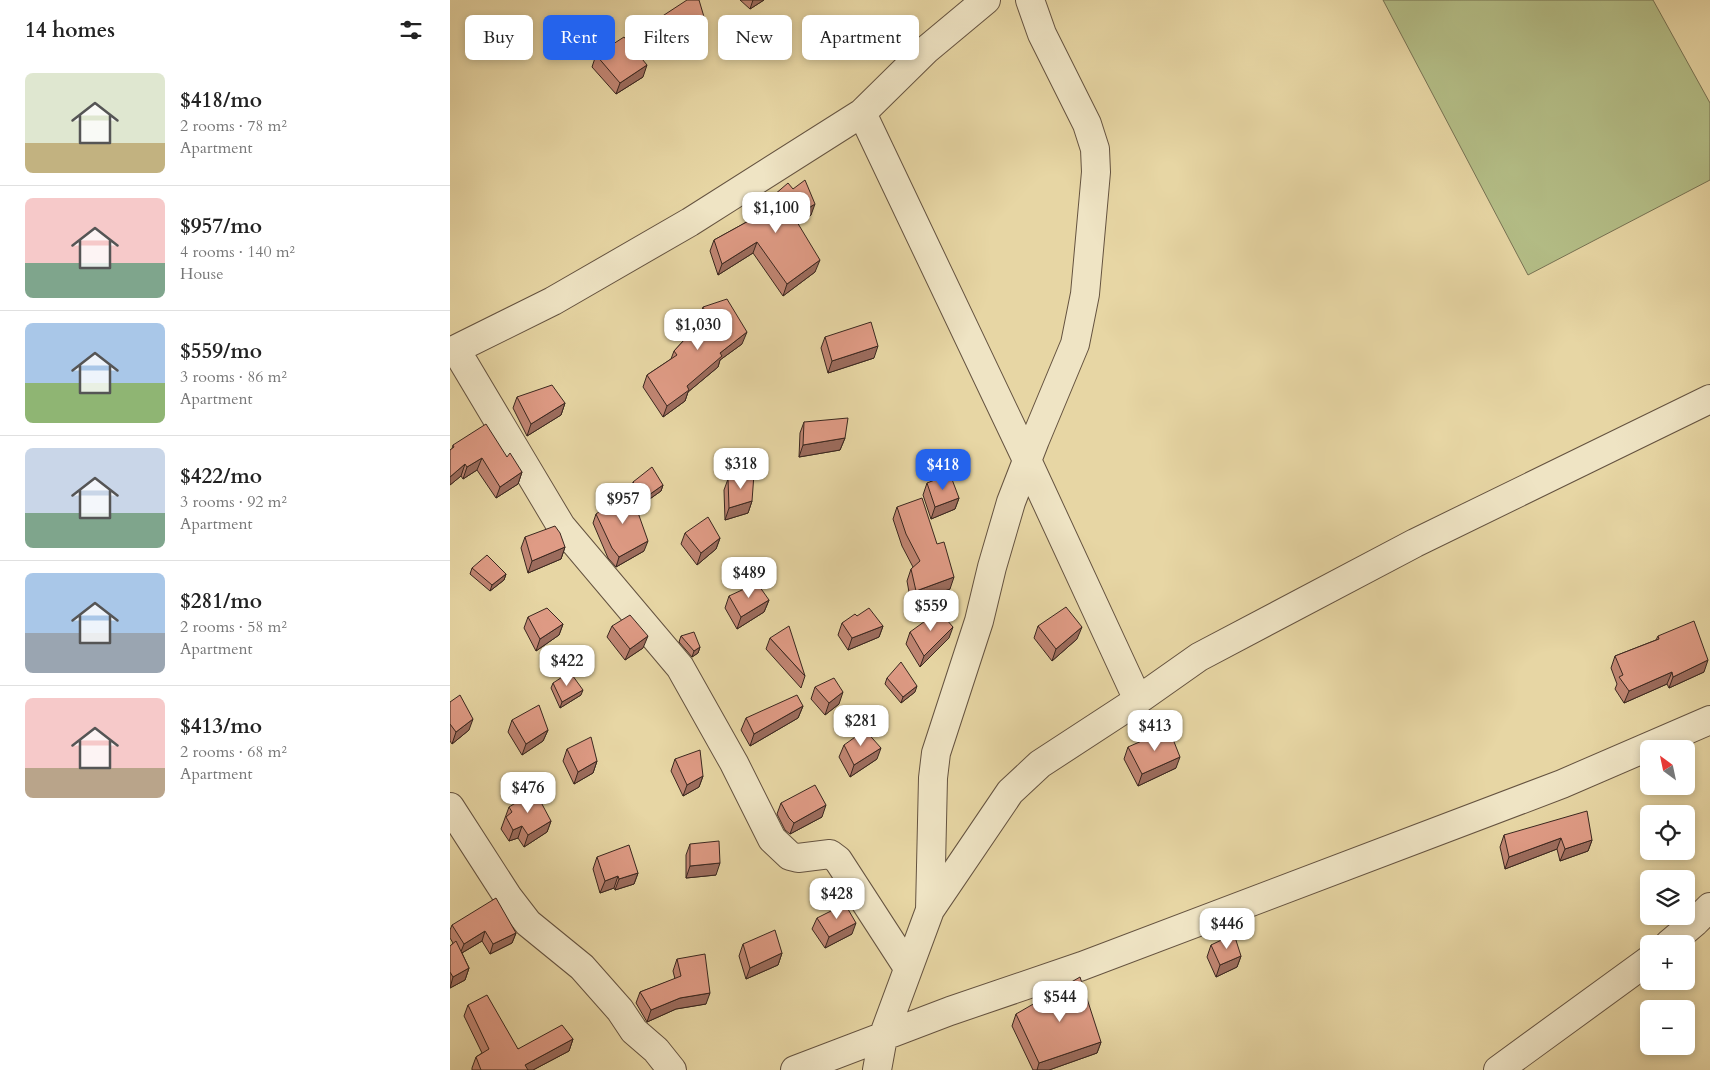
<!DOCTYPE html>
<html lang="en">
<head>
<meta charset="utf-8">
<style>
  :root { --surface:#fff; --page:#f2f2f2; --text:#222; --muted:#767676; --line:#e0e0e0; --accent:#2563eb }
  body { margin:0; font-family:Cardo,serif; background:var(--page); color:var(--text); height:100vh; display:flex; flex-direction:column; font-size:19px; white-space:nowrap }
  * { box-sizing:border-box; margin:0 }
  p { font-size:16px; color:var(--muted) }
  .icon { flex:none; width:28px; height:28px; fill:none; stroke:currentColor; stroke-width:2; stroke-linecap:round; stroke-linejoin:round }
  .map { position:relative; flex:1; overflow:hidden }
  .details { display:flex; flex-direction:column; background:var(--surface); width:450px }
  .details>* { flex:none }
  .banner { position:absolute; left:15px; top:15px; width:475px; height:45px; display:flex; gap:10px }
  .needle { width:32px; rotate:327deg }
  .fabs { position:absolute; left:1190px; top:740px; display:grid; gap:10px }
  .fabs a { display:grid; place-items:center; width:55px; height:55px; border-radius:8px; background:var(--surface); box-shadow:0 2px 8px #0003; font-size:25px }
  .price { position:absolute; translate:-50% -42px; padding:0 11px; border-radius:10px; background:#fff; color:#222; font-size:16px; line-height:32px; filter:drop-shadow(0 1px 2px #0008) }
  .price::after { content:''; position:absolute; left:50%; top:30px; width:15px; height:11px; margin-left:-8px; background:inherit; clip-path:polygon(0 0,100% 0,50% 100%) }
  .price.selected { background:var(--accent); color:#fff }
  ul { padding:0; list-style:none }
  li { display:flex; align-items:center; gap:15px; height:125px; padding:0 25px }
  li+li { border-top:1px solid var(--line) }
  li span { display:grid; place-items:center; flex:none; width:140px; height:100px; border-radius:8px; color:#555 }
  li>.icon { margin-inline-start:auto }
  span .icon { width:60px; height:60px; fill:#fffc; stroke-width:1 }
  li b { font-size:21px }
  h2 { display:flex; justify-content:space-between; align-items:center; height:60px; padding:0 25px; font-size:21px }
  .tag { padding:0 18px; border-radius:8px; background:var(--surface); box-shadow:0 2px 8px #0003; font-size:18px; line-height:45px }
  .tag.selected { background:var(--accent); color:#fff }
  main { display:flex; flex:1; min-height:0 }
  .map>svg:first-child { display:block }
</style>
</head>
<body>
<main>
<section class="details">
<h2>14 homes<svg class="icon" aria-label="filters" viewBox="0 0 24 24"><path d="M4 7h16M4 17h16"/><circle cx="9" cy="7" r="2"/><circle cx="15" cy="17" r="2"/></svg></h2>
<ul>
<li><span style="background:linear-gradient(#dfe7d0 70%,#c2b280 0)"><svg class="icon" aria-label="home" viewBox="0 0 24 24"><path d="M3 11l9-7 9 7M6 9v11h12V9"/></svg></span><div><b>$418/mo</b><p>2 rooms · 78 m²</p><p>Apartment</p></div></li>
<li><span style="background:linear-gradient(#f6c9c9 65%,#7fa58c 0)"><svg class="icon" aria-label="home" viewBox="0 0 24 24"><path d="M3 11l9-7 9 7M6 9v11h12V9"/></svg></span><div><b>$957/mo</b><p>4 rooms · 140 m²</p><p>House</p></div></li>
<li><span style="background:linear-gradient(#a9c7e8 60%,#8fb573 0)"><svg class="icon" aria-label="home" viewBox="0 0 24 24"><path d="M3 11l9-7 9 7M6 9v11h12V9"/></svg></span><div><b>$559/mo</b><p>3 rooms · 86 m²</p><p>Apartment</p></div></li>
<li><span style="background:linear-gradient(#c9d6e8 65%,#7fa58c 0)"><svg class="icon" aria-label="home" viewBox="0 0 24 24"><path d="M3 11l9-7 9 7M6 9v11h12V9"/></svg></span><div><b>$422/mo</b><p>3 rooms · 92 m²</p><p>Apartment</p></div></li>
<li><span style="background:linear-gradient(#a9c7e8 60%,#9aa5b1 0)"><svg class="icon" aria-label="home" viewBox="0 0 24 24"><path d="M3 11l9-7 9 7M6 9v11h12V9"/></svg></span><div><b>$281/mo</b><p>2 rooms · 58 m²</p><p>Apartment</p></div></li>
<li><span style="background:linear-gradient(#f6c9c9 70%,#b9a48a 0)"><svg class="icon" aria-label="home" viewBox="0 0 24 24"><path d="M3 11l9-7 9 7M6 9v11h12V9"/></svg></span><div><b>$413/mo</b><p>2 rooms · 68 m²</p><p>Apartment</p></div></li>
</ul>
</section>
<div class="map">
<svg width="1260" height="1070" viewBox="0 0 1260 1070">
  <rect width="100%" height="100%" fill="#e7d6a4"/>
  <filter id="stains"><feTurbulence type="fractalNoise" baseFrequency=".004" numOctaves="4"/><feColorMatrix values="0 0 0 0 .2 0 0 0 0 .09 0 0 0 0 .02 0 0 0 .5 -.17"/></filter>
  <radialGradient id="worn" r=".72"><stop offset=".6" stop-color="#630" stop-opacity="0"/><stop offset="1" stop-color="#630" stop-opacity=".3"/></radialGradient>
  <path fill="#b4be87" stroke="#777253" d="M 933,0 L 1203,0 L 1260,103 L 1260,180 L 1078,275 Z"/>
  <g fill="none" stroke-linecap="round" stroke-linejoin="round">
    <g stroke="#655340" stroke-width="30">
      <path id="minor" d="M 412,113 L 577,460 L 688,700
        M 6,350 L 111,526 L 230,667 L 284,763 L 322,839 L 340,856 L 348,858 L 380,854 L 388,860 L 458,968
        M 0,352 L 103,301 L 240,222 L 412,113 L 476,50 L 536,0
        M 0,807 L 58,897 L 78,923 L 132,967 L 170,1010 L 184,1031 L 206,1050 L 222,1070
        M 480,910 L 560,792 L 590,764 L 688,700 L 749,657 L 965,543 L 1260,399
        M 1219,944 L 1245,922 L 1260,907
        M 345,1070 L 500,1011 L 632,966 L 1112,784 L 1260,720
        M 427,1070 L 433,1037 L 480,910 L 483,778 L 486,753 L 529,621 L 542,567 L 561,502 L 585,440 L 625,344 L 635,294 L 646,172 L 645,149 L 637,124 L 592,34 L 580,0
        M 1048,1070 L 1199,960"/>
    </g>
    <use href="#minor" stroke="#efe4c4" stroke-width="28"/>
  </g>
  <path fill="#c08572" stroke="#3a271f" d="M 290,0 L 314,0 L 300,9 Z
    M 211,17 L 253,39 L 222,58 L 207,29 Z
    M 146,55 L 193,77 L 166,94 L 142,67 Z
    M 343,189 L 361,215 L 348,224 L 365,272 L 333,296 L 303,253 L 268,275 L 260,251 L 264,240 L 313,213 L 317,201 Z
    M 253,307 L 292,344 L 270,360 L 268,367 L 238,392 L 235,401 L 213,417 L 193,387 L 197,375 L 221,359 L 224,351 L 251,322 L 249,319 Z
    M 375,337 L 424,358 L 378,373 L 371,348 Z
    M 67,397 L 115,403 L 111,415 L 77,436 L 63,408 Z
    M 354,422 L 395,438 L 390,450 L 349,457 L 350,433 Z
    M 3,445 L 57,457 L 72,472 L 68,484 L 46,498 L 27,470 L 13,479 L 11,476 L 0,485 L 0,450 L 2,449 Z
    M 278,479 L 302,501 L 298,513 L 275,520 L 274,490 Z
    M 183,482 L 213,485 L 211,491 L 194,503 L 181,488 Z
    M 477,483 L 509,498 L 505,509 L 481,519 L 473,495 Z
    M 447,507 L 500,589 L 461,603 L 457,581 L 461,569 L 463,567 L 452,546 L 443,519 Z
    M 146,514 L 194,551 L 166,567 L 158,558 L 143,523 Z
    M 235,533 L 270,538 L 266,549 L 247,565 L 231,544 Z
    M 75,537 L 115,547 L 111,559 L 78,573 L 71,548 Z
    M 22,568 L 56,574 L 54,580 L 40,591 L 20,574 Z
    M 279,596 L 319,600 L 314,612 L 287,629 L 275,608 Z
    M 407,616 L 433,626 L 429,637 L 398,650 L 388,635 L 392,623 Z
    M 78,617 L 113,624 L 109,635 L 86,651 L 74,628 Z
    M 162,626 L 193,648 L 175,660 L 157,637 Z
    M 588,626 L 627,639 L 602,661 L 584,638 Z
    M 460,632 L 499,638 L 470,667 L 456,644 Z
    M 231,636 L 250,647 L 248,653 L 242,657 L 229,642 Z
    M 1208,636 L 1254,672 L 1219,688 L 1217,684 L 1174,703 L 1165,689 L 1167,684 L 1161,668 L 1165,656 L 1206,640 Z
    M 320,638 L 355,676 L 351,688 L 316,649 Z
    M 437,678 L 465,692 L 451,703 L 435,684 Z
    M 103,683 L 131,695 L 110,708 L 101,688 Z
    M 365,687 L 389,704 L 375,715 L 361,699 Z
    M 0,702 L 19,730 L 2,744 L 0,741 Z
    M 353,706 L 348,718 L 300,746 L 291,730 L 296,718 Z
    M 62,720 L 98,730 L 93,741 L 72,755 L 58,732 Z
    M 394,745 L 427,759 L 400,777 L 389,757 Z
    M 678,747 L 726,768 L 688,786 L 674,759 Z
    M 117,749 L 147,761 L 143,773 L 124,784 L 113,761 Z
    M 225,759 L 253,776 L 249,787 L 233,796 L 221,771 Z
    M 331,803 L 372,817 L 340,834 L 335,830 L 327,814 Z
    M 59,807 L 101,821 L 97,832 L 74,847 L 68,838 L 59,841 L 51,829 Z
    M 1054,835 L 1142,840 L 1138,851 L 1110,861 L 1107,849 L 1055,869 L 1050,847 Z
    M 240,844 L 266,875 L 236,878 L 236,855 Z
    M 147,857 L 188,873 L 184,884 L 165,890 L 164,888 L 150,893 L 143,869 Z
    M 367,918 L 402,934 L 375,948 L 362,929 Z
    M 2,925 L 66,933 L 62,943 L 40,954 L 32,941 L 12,953 L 19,968 L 15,980 L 0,988 L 0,946 L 3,943 L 0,938 L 0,930 Z
    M 293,944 L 332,953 L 328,965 L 296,979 L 289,956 Z
    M 761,945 L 791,956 L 787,967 L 766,977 L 757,957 Z
    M 227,959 L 256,1004 L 226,1009 L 197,1022 L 186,1003 L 190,992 L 225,979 L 223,971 Z
    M 18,1005 L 68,1049 L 123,1039 L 119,1051 L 83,1070 L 22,1070 L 22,1068 L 26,1057 L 32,1053 L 14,1016 Z
    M 566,1014 L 651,1042 L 647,1053 L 599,1070 L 583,1070 L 562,1026 Z"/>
  <path fill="#9c6c5d" stroke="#3a271f" d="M 303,0 L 314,0 L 300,9 Z
    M 257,27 L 253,39 L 222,58 L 226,46 Z
    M 197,65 L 193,77 L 166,94 L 170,83 Z
    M 365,204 L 361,215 L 339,229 L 344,217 Z
    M 307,242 L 303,253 L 268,275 L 272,264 Z
    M 370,260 L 365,272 L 333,296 L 337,284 Z
    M 297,332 L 292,344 L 270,360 L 268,367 L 238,392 L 235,401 L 213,417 L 217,406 L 270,353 Z
    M 428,346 L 424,358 L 378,373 L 382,361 Z
    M 115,403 L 111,415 L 77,436 L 81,424 Z
    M 395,438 L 390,450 L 349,457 L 353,445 Z
    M 32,458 L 27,470 L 13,479 L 17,467 Z
    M 15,464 L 11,476 L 0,485 L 0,477 Z
    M 72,472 L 68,484 L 46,498 L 50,487 Z
    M 213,485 L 211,491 L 194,503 L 196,497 Z
    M 509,498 L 505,509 L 481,519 L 485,507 Z
    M 302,501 L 298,513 L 275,520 L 279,508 Z
    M 270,538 L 266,549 L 247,565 L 251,553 Z
    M 198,541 L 194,551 L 166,567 L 169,557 Z
    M 115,547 L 111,559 L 78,573 L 82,561 Z
    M 56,574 L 54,580 L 40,591 L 42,585 Z
    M 504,577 L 500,589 L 461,603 L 466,591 Z
    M 319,600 L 314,612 L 287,629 L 291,617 Z
    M 113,624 L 109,635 L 86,651 L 90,639 Z
    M 433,626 L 429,637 L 398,650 L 402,638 Z
    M 503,627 L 499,638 L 470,667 L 474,656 Z
    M 632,627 L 627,639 L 602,661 L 606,649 Z
    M 198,636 L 193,648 L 175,660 L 180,649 Z
    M 250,647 L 248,653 L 242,657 L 244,651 Z
    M 1258,660 L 1254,672 L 1219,688 L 1223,677 Z
    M 1222,672 L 1217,684 L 1174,703 L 1179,691 Z
    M 467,686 L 465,692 L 451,703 L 453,697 Z
    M 133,690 L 131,695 L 110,708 L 112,702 Z
    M 393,692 L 389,704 L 375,715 L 379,703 Z
    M 353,706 L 348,718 L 300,746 L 304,734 Z
    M 23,719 L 19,730 L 2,744 L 6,732 Z
    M 98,730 L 93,741 L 72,755 L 76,744 Z
    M 431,748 L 427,759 L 400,777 L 404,765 Z
    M 730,757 L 726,768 L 688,786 L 692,774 Z
    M 147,761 L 143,773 L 124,784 L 128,772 Z
    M 253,776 L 249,787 L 233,796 L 237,785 Z
    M 376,805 L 372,817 L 340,834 L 344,823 Z
    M 101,821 L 97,832 L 74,847 L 78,835 Z
    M 72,826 L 68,838 L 59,841 L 63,830 Z
    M 1111,838 L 1107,849 L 1055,869 L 1059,857 Z
    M 1142,840 L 1138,851 L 1110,861 L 1115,849 Z
    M 270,863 L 266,875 L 236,878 L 240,866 Z
    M 188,873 L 184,884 L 165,890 L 169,879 Z
    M 168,876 L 164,888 L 150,893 L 155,881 Z
    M 406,923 L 402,934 L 375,948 L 379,937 Z
    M 35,931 L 32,941 L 10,954 L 14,944 Z
    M 66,933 L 62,943 L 40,954 L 43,944 Z
    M 332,953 L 328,965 L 296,979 L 300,968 Z
    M 791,956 L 787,967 L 766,977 L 770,965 Z
    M 19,968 L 15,980 L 0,988 L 3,977 Z
    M 260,993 L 256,1004 L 226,1009 L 197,1022 L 201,1010 L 230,998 Z
    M 123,1039 L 119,1051 L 83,1070 L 74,1070 L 75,1065 Z
    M 651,1042 L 647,1053 L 599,1070 L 587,1070 L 589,1063 Z"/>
  <path fill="#df9b85" stroke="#3a271f" d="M 237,0 L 249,0 L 257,27 L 226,46 L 211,17 Z
    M 174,37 L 197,65 L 170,83 L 146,55 Z
    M 355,180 L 365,204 L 344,217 L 370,260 L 337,284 L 307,242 L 272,264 L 264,240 L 322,208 L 317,201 L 338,183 L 343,189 Z
    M 277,299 L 297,332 L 270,353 L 272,356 L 237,386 L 239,390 L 217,406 L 197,375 L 227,355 L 224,351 L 257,315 L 253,307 Z
    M 421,322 L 428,346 L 382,361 L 375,337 Z
    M 102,385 L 115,403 L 81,424 L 67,397 Z
    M 398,418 L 395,438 L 353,445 L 354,422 Z
    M 36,424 L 57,457 L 60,453 L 72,472 L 50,487 L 32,458 L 17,467 L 15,464 L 0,477 L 0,450 L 4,447 L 3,445 Z
    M 202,467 L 213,485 L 196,497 L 183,482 Z
    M 304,474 L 302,501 L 279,508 L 278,479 Z
    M 500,474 L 509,498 L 485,507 L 477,483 Z
    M 180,490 L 198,541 L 169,557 L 162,548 L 146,514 Z
    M 472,498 L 487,544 L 494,542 L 504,577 L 466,591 L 461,569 L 470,561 L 456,534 L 447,507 Z
    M 258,517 L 270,538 L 251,553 L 235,533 Z
    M 105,526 L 110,533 L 115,547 L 82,561 L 75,537 Z
    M 37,555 L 56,574 L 42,585 L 22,568 Z
    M 307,583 L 319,600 L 291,617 L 279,596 Z
    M 616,607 L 632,627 L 606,649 L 588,626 Z
    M 97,608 L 113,624 L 90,639 L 78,617 Z
    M 419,608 L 433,626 L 402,638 L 392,623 L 405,614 L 407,616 Z
    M 489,611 L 503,627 L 474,656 L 460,632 Z
    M 180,615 L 198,636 L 180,649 L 162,626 Z
    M 1244,621 L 1258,660 L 1223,677 L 1222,672 L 1179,691 L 1169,677 L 1173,675 L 1165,656 L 1209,639 L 1208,636 Z
    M 339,626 L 355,676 L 320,638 Z
    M 244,632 L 250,647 L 244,651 L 231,636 Z
    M 451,662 L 467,686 L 453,697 L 437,678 Z
    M 120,672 L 133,690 L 112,702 L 103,683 Z
    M 384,678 L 393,692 L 379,703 L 365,687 Z
    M 10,695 L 23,719 L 6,732 L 0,724 L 0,702 Z
    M 347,695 L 353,706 L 304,734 L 296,718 Z
    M 89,705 L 98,730 L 76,744 L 62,720 Z
    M 719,729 L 730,757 L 692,774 L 678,747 Z
    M 415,730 L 431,748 L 404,765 L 394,745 Z
    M 141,737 L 147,761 L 128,772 L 117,749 Z
    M 250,750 L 253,776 L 237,785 L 225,759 Z
    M 365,785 L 376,805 L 344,823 L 339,818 L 331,803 Z
    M 85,791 L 101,821 L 78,835 L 72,826 L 63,830 L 56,817 L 62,812 L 59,807 Z
    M 1137,811 L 1142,840 L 1115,849 L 1111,838 L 1059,857 L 1054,835 Z
    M 269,841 L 270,863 L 240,866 L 240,844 Z
    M 179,845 L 188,873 L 169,879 L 168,876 L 155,881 L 147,857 Z
    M 46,898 L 66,933 L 43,944 L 35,931 L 14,944 L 2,925 Z
    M 395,904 L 406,923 L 379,937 L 367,918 Z
    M 325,930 L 332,953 L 300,968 L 293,944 Z
    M 784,934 L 791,956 L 770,965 L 761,945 Z
    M 6,941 L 19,968 L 3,977 L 0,972 L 0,946 Z
    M 255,954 L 260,993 L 230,998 L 201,1010 L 190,992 L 231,976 L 227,959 Z
    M 630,977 L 651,1042 L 589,1063 L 566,1014 Z
    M 37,995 L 68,1049 L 112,1025 L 123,1039 L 75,1065 L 78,1070 L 31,1070 L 26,1057 L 39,1049 L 18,1005 Z"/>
  <rect width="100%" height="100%" filter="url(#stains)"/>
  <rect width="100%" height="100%" fill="url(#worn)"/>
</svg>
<div class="fabs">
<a><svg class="needle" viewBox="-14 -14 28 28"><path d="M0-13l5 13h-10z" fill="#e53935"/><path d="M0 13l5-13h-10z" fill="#767676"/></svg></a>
<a><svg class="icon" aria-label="locate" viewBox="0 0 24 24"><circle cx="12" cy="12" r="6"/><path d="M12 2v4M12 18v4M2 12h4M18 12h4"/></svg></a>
<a><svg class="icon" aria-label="layers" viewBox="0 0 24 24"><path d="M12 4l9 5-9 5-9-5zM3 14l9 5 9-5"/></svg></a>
<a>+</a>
<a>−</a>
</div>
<b class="price" style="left:326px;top:234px">$1,100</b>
<b class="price" style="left:248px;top:351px">$1,030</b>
<b class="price" style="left:291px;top:490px">$318</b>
<b class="price selected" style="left:493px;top:491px">$418</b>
<b class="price" style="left:173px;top:525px">$957</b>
<b class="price" style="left:299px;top:599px">$489</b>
<b class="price" style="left:481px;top:632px">$559</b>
<b class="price" style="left:117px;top:687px">$422</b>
<b class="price" style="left:411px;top:747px">$281</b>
<b class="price" style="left:705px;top:752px">$413</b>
<b class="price" style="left:78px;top:814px">$476</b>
<b class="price" style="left:387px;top:920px">$428</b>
<b class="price" style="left:777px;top:950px">$446</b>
<b class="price" style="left:610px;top:1023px">$544</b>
<div class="banner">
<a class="tag">Buy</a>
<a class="tag selected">Rent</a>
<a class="tag">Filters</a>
<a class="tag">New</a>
<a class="tag">Apartment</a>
</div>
</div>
</main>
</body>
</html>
